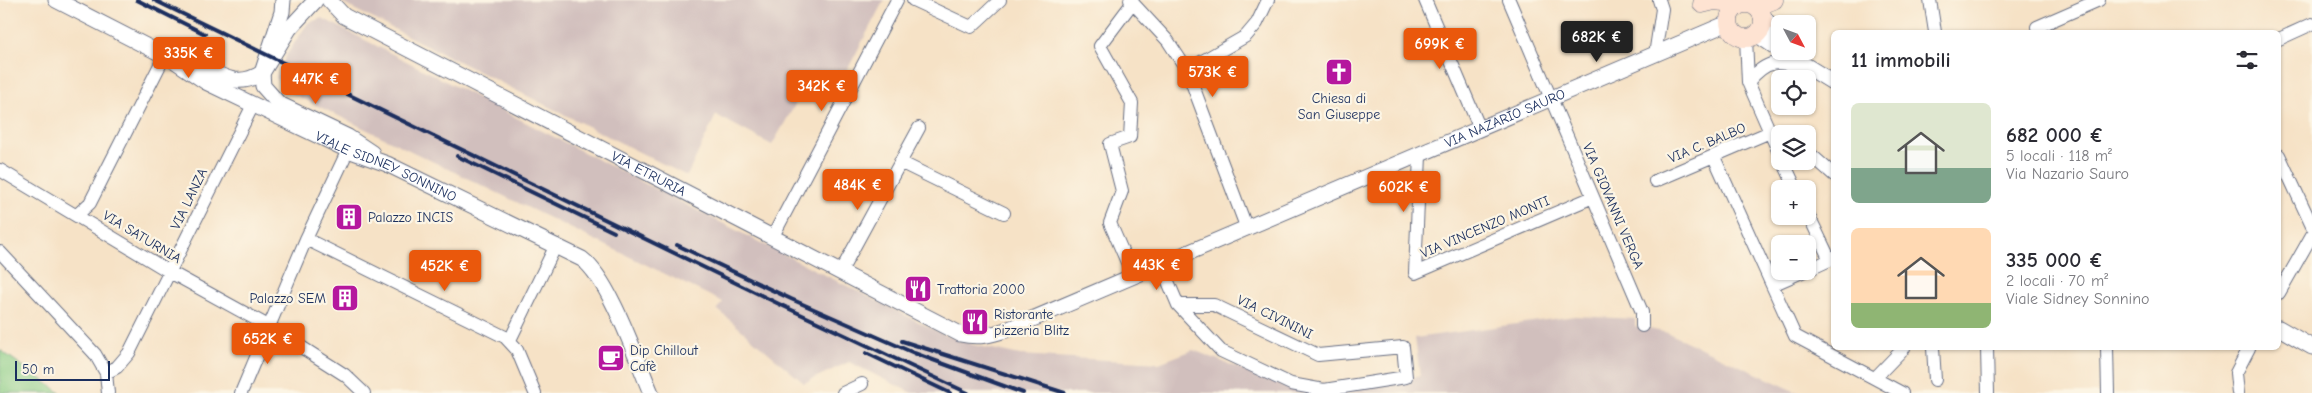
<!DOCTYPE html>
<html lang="it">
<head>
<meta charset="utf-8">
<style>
  :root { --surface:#fff; --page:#f2f2f3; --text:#2b2b33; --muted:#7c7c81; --accent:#ea580c }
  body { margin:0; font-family:"Comic Neue",sans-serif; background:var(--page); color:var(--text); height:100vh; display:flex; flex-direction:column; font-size:19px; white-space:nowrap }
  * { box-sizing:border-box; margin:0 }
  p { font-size:16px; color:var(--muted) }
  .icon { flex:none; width:28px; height:28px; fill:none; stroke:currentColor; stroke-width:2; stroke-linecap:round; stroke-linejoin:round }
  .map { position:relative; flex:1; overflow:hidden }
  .panel { position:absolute; left:1831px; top:30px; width:450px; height:320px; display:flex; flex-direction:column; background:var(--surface); border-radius:8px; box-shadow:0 1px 4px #0004 }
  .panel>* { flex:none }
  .needle { width:32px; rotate:131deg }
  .fabs { position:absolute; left:1771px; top:15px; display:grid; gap:10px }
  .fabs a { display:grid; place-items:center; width:45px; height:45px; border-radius:8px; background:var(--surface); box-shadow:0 1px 4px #0004; font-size:25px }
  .scale { position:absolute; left:15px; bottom:12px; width:95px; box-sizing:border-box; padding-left:5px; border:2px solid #1b2f5e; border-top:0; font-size:14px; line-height:18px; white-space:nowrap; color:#1b2f5e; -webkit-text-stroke:4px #fcf5e5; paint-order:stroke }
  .price { position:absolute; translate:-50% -42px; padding:0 11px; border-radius:5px; background:var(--accent); color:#fff; font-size:16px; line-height:32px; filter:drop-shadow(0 1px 2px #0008) }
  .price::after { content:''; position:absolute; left:50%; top:30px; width:15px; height:11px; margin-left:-8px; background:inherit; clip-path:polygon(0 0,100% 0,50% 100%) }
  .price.on { background:#222; color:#fff }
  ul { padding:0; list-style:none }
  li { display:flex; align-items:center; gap:15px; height:125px; padding:0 20px }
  li span { display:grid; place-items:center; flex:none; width:140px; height:100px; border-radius:8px; color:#555 }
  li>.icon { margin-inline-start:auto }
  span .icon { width:60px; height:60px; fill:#fffc; stroke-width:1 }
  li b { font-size:21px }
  h2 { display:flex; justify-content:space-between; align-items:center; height:60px; padding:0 20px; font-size:21px }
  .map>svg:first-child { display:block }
</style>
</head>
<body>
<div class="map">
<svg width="2312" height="393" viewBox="0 0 2312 393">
  <rect width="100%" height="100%" fill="#fcf5e5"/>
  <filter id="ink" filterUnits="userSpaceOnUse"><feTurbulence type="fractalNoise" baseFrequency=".02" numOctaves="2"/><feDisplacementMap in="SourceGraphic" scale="10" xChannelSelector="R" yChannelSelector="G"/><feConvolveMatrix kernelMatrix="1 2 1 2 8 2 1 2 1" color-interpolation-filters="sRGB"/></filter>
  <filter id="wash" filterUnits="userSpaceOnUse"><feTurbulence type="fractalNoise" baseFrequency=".0096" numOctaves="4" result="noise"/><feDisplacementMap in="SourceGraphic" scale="20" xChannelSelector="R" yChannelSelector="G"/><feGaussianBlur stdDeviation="1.12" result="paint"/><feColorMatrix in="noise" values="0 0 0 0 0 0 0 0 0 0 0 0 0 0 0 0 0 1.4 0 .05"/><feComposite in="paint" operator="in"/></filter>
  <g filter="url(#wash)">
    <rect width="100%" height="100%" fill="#f6e2c6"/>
    <path fill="#d1bfbd" d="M 342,0 L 884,0 L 842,80 L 824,78 L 808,82 L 772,145 L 716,115 L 687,176 L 342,3 Z
      M 322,18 L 763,244 L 947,336 L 974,345 L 1020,355 L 1159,363 L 1193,350 L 1282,385 L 1340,391 L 1420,376 L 1415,338 L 1575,316 L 1635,319 L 1635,326 L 1668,333 L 1799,393 L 912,393 L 849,362 L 804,383 L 717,309 L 723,302 L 281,88 L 276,77 L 287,54 L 308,23 Z"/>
    <path fill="#8acd86" stroke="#527e72" d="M 0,350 L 61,393 L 0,393 Z"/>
  </g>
  <g filter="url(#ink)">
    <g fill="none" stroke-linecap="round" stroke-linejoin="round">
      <g stroke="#686e82" stroke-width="14">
        <path id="minor" d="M 913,0 L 971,27 L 1000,0
          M 1130,0 L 1168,41 L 1187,70 L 1247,229
          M 1425,0 L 1480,129
          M 1509,0 L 1642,312 L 1642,326
          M 1930,0 L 1935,32
          M 1133,2 L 1100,46 L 1132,103 L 1130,137 L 1110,144 L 1122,191 L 1110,223 L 1133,276
          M 2037,27 L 2099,0
          M 1746,38 L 1748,82 L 1780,155
          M 2279,39 L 2312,24
          M 1655,55 L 1662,9 L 1659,0
          M 1187,70 L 1246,36 L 1257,23 L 1268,0
          M 1748,82 C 1768,58 1777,61 1805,69
          M 1808,152 L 1834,175
          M 1420,155 L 1415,273 L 1593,197
          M 2279,155 L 2312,226
          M 1714,157 L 1795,336 L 1902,393
          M 1783,161 L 1796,189
          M 900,162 L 1004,213
          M 0,170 L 170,272 L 270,327 L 345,375 L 364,393
          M 1655,181 L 1770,132
          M 1808,214 L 1830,260
          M 77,215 L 90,203 L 165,55
          M 772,238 L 897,0
          M 306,239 L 505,337 L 517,350 L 535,393
          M 0,252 L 95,354 L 106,373 L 108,393
          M 1161,265 L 1178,305 L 1221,351 L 1291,384 L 1324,390 L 1406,377 L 1403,347 L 1318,355 L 1214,305 L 1178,305
          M 1808,270 L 1834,258
          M 840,273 L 919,128
          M 1772,285 L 1804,271
          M 2279,293 L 2312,235
          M 510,340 L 556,245
          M 1933,348 L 1935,380
          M 1987,348 L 1988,393
          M 2107,348 L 2108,393
          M 106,373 L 117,367 L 129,353 L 250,111
          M 1875,378 L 1904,348
          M 241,393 L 306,239 L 348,150
          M 843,393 L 862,384
          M 2238,393 L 2236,373 L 2249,348"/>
      </g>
      <g stroke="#686e82" stroke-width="17">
        <g id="tertiary">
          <path id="s1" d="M 56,0 L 175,61 L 206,82 L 348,150 L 387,164 L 582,259 C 610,280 636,358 651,393"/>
          <path d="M 283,0 L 282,12 L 262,73 L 263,86 L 279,104 L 348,137 L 372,153"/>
          <path id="s2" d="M 329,0 L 344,16 L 960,334 C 979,338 991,335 1009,329 L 1728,23"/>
          <path d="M 1762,14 L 1780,41"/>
          <path d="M 1756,34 L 1780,50"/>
          <path d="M 1782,51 L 1834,83"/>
          <path d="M 189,63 C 218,69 231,92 262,73 L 289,29 L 315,1"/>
          <path d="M 2279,328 L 2312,347"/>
        </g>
      </g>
      <g stroke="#686e82" stroke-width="19">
        <path id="secondary" d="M1729 21a17 17 0 1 1 34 0a17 17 0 1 1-34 0Z
          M 1702,4 L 1714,1 L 1744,4
          M 1756,7 L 1774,0"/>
      </g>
      <use href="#minor" stroke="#fff" stroke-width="12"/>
      <use href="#tertiary" stroke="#fff" stroke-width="15"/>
      <use href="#secondary" stroke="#fee3d2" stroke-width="18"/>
      <path stroke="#1b2f5e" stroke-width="4" d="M 137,0 L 205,34
        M 154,0 L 779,304 L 968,393
        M 457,156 L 614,232
        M 677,245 L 791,299 L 914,353 L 1023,393
        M 902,341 L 1065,393
        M 866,353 L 950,393"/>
    </g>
  </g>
  <defs>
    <g id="church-square" transform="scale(1.4375)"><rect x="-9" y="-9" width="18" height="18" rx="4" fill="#b5179e" stroke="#fcf5e5"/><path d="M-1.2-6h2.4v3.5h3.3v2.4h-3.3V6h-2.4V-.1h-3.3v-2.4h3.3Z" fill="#fff"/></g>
    <g id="building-square" transform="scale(1.4375)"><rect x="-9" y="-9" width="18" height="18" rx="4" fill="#b5179e" stroke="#fcf5e5"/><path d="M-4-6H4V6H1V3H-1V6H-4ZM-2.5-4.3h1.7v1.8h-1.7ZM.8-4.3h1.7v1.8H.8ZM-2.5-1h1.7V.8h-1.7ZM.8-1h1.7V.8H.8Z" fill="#fff"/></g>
    <g id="restaurant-square" transform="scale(1.4375)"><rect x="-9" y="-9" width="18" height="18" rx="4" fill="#b5179e" stroke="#fcf5e5"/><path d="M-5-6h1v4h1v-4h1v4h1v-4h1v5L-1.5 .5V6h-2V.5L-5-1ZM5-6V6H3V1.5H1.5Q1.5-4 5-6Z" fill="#fff"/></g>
    <g id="cafe-square" transform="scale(1.4375)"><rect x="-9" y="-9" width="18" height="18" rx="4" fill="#b5179e" stroke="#fcf5e5"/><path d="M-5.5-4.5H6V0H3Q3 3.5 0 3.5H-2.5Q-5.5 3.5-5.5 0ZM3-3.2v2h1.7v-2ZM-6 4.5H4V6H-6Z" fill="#fff"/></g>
  </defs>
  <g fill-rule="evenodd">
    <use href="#church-square" x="1339" y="72"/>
    <use href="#building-square" x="349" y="217"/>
    <use href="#restaurant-square" x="918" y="289"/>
    <use href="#building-square" x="345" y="298"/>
    <use href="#restaurant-square" x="975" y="322"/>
    <use href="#cafe-square" x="611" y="358"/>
  </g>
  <g text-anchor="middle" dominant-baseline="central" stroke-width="4.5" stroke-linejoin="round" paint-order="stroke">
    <g font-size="14" fill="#1b2f5e" stroke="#fcf5e5" text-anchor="start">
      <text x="1339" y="98" text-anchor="middle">Chiesa di<tspan x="1339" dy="16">San Giuseppe</tspan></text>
      <text x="368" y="217">Palazzo INCIS</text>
      <text x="937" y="289">Trattoria 2000</text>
      <text x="326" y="298" text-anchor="end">Palazzo SEM</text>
      <text x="994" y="314">Ristorante<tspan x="994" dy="16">pizzeria Blitz</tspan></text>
      <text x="630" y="350">Dip Chillout<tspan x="630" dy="16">Cafè</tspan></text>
    </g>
    <g font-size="14" fill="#1b2f5e" stroke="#fcf5e5">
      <text stroke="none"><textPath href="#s2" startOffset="1304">VIA NAZARIO SAURO</textPath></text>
      <text transform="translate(1707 143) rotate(-23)">VIA C. BALBO</text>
      <text stroke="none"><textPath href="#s1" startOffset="370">VIALE SIDNEY SONNINO</textPath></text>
      <text stroke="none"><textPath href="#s2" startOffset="365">VIA ETRURIA</textPath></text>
      <text transform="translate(189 199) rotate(-64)">VIA LANZA</text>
      <text transform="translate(1613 206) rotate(67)">VIA GIOVANNI VERGA</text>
      <text transform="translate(1485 227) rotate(-23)">VIA VINCENZO MONTI</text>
      <text transform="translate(142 237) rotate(31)">VIA SATURNIA</text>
      <text transform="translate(1275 317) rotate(26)">VIA CIVININI</text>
    </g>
  </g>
</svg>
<div class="fabs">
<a><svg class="needle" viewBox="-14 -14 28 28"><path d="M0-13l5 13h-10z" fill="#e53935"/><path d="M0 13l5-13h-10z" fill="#7c7c81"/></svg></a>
<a><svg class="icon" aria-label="locate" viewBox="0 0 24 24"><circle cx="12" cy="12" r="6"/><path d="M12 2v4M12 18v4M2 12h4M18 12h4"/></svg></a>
<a><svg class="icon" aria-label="layers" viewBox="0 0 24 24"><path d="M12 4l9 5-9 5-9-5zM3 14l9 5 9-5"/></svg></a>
<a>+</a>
<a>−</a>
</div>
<div class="scale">50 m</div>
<b class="price on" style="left:1597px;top:63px">682K €</b>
<b class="price" style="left:1440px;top:70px">699K €</b>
<b class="price" style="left:189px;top:79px">335K €</b>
<b class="price" style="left:1213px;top:98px">573K €</b>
<b class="price" style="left:316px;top:105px">447K €</b>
<b class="price" style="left:822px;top:112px">342K €</b>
<b class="price" style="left:858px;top:211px">484K €</b>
<b class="price" style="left:1404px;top:213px">602K €</b>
<b class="price" style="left:1157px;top:291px">443K €</b>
<b class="price" style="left:445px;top:292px">452K €</b>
<b class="price" style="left:268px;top:365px">652K €</b>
<section class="panel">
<h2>11 immobili<svg class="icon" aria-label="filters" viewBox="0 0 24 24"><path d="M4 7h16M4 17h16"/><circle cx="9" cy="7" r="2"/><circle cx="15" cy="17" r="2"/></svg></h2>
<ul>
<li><span style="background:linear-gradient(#dfe7d0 65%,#7fa58c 0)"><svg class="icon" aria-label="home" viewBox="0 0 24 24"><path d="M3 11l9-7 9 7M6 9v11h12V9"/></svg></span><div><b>682 000 €</b><p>5 locali · 118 m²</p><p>Via Nazario Sauro</p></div></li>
<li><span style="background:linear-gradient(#ffd9b3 75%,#8fb573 0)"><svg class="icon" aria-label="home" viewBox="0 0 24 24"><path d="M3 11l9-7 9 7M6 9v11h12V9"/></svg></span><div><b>335 000 €</b><p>2 locali · 70 m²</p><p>Viale Sidney Sonnino</p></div></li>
</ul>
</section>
</div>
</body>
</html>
